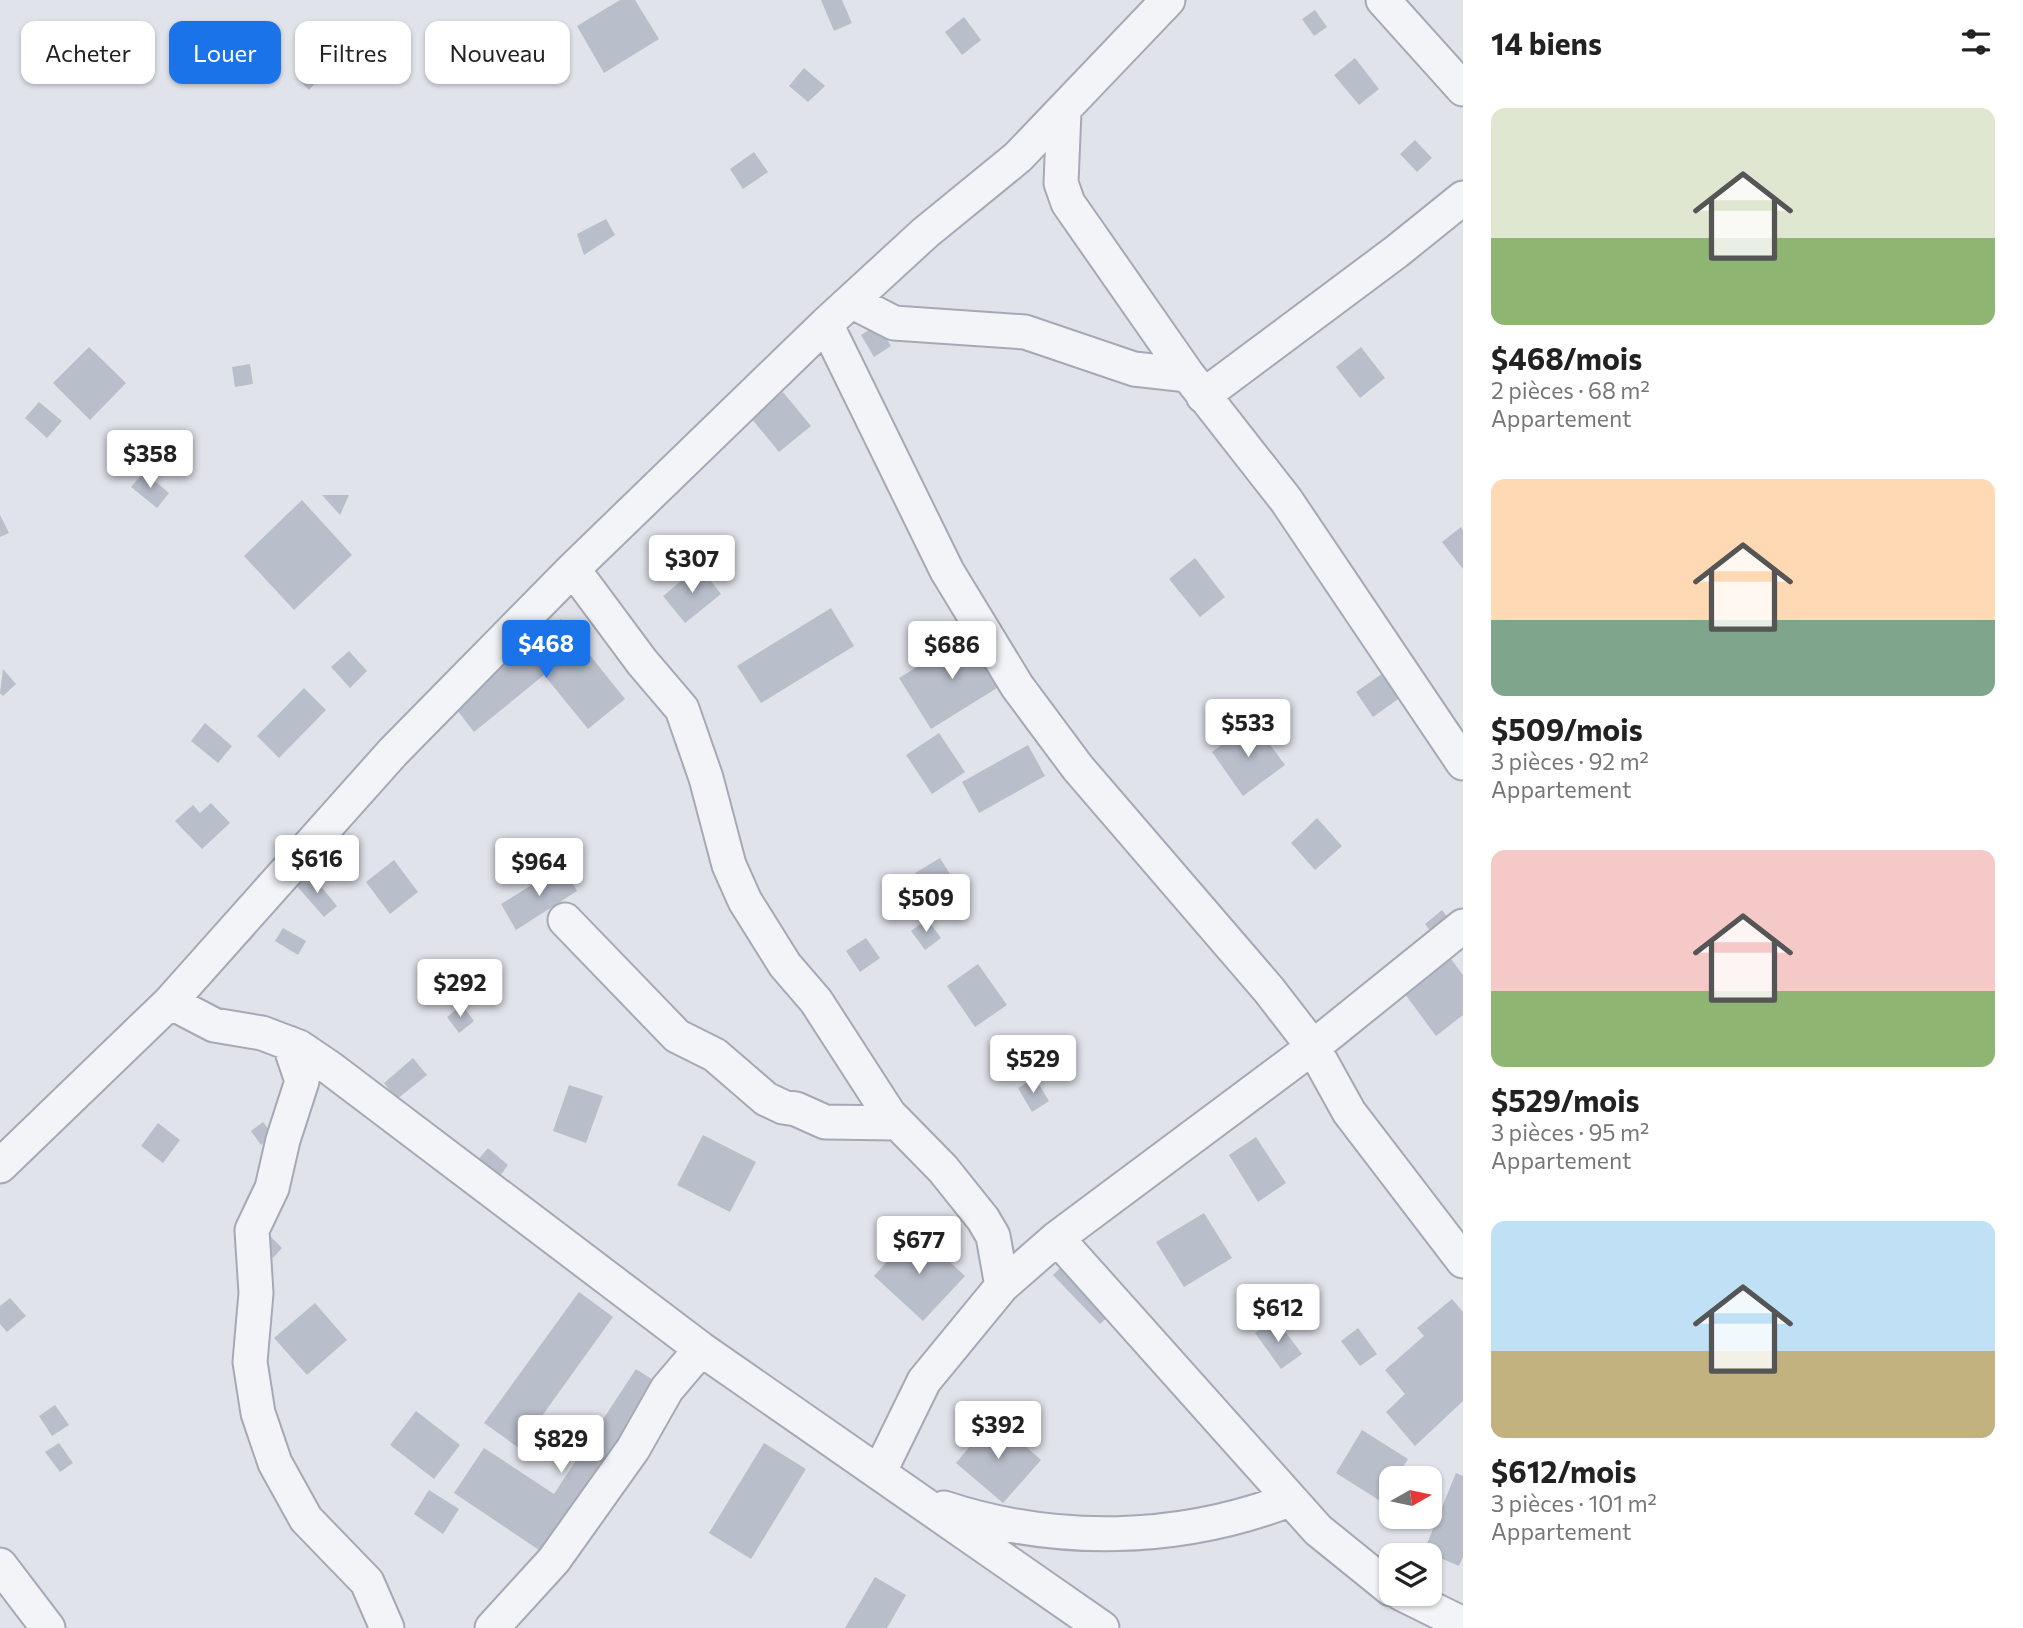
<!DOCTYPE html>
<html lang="fr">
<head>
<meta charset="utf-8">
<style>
  :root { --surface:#fff; --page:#f2f2f2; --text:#222; --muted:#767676; --accent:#1a73e8 }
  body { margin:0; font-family:Commissioner,sans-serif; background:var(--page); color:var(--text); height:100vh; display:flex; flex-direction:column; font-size:26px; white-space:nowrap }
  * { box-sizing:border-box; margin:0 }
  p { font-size:23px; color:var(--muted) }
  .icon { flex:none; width:38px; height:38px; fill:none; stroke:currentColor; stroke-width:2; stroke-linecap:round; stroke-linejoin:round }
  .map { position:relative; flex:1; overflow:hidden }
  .panel { display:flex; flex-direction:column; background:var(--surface); width:560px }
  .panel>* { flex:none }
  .banner { position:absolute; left:21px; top:21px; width:665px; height:63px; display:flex; gap:14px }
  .needle { width:46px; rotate:81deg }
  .tools { position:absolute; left:1379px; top:1466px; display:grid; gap:14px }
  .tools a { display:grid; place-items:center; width:63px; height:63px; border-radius:14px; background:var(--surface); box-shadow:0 2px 5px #0004; font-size:35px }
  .price { position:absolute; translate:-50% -60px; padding:0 16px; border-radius:7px; background:#fff; color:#222; font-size:23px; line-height:46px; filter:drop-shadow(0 2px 4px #0008) }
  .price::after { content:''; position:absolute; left:50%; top:42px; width:21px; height:16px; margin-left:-10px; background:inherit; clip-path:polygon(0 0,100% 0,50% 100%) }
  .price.selected { background:var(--accent); color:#fff }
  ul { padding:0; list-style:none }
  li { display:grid; align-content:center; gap:14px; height:371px; padding:0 28px }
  li span { display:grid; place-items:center; height:217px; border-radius:14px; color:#555 }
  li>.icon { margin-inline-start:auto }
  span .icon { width:126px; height:126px; fill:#fffc; stroke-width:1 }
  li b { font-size:30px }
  h2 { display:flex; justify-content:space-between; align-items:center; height:84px; padding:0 28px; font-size:30px }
  .chip { padding:0 24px; border-radius:14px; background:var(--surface); box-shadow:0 2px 5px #0004; font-size:24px; line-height:63px }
  .chip.selected { background:var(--accent); color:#fff }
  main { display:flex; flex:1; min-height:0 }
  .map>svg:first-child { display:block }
</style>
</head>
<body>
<main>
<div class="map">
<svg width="1463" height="1628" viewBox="0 0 1463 1628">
  <rect width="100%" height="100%" fill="#e0e3ea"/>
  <path fill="#b9becb" d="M 620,0 L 635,0 L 659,39 L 604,73 L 577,26 Z
    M 821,0 L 842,0 L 852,23 L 834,31 Z
    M 1315,10 L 1327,27 L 1314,36 L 1302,19 Z
    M 964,17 L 981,40 L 962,55 L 945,32 Z
    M 1355,58 L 1379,89 L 1359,105 L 1334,75 Z
    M 306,68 L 318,80 L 309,90 L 297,78 Z
    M 804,68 L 825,86 L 808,102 L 789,86 Z
    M 1415,140 L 1432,158 L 1417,172 L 1400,154 Z
    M 754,152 L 768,172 L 743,189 L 730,169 Z
    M 606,219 L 615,235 L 584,255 L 577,234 Z
    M 878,324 L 891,346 L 874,357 L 861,335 Z
    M 89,347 L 126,383 L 90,420 L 53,383 Z
    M 1361,347 L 1385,378 L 1360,398 L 1336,367 Z
    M 250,364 L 253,384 L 235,387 L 232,367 Z
    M 783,392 L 811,426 L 779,452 L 751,418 Z
    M 39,402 L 62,421 L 47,438 L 25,418 Z
    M 144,472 L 169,493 L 157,508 L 131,487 Z
    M 322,495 L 349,495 L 340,515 Z
    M 302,500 L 352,555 L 294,610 L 244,556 Z
    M 0,515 L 9,533 L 0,537 Z
    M 1461,527 L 1463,530 L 1463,569 L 1442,542 Z
    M 1195,558 L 1225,597 L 1200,617 L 1169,579 Z
    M 699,566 L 721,594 L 685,623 L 663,596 Z
    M 831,608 L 854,646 L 761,703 L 737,666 Z
    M 561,619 L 625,699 L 588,729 L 544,675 L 474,732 L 454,706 Z
    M 973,632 L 1005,683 L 931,729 L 899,678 Z
    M 349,651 L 367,671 L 350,688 L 331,667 Z
    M 3,669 L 16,684 L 3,696 L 0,693 Z
    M 1383,673 L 1401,697 L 1373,717 L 1356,692 Z
    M 304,688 L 326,710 L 279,758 L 257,736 Z
    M 1253,722 L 1285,765 L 1243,796 L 1212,752 Z
    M 205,723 L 232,746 L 218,763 L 191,741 Z
    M 939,733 L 965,772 L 932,794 L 906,755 Z
    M 1028,745 L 1045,776 L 979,813 L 962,782 Z
    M 211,803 L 230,823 L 202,849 L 175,821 L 193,805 L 200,813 Z
    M 1317,818 L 1342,846 L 1315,870 L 1291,843 Z
    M 940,858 L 950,874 L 925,889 L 915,873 Z
    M 394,860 L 418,892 L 390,914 L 366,882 Z
    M 562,866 L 577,891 L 516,930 L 501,904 Z
    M 310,873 L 337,906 L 324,917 L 296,885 Z
    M 1442,910 L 1452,923 L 1435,937 L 1425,924 Z
    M 927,919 L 941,938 L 925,950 L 911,931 Z
    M 283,928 L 306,941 L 298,955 L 275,941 Z
    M 866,938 L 880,958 L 860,972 L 846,951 Z
    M 1448,955 L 1463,975 L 1463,1015 L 1436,1036 L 1402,990 Z
    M 978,964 L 1007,1005 L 975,1027 L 947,986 Z
    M 462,1005 L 474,1021 L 459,1033 L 447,1017 Z
    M 413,1058 L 427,1075 L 397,1099 L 384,1083 Z
    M 1035,1078 L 1049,1101 L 1032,1112 L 1018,1088 Z
    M 569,1085 L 603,1096 L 586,1143 L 553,1131 Z
    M 263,1122 L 273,1135 L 261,1145 L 251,1131 Z
    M 158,1123 L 180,1140 L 163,1163 L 141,1146 Z
    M 703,1135 L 756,1162 L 730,1212 L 677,1185 Z
    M 1256,1137 L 1286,1183 L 1258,1202 L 1229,1155 Z
    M 488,1148 L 508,1165 L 497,1180 L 476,1162 Z
    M 1204,1213 L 1232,1258 L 1184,1287 L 1156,1242 Z
    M 263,1229 L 282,1248 L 273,1258 L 254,1238 Z
    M 915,1230 L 965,1276 L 923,1321 L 874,1276 Z
    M 1069,1259 L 1117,1308 L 1100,1324 L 1053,1275 Z
    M 579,1292 L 613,1317 L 519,1448 L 484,1423 Z
    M 10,1298 L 26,1316 L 7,1332 L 0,1324 L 0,1306 Z
    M 1452,1299 L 1463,1312 L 1463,1401 L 1415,1446 L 1386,1412 L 1405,1394 L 1385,1370 L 1424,1336 L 1417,1328 Z
    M 315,1303 L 347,1340 L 307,1375 L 274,1338 Z
    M 1275,1318 L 1302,1354 L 1281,1369 L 1255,1333 Z
    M 1358,1328 L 1377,1354 L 1360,1366 L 1341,1341 Z
    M 636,1369 L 667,1389 L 554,1560 L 454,1493 L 484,1448 L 554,1494 Z
    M 55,1405 L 69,1425 L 52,1436 L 39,1416 Z
    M 416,1411 L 460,1445 L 434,1479 L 390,1445 Z
    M 994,1418 L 1041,1460 L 1003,1503 L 956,1463 Z
    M 1362,1430 L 1408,1459 L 1396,1479 L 1391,1479 L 1391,1487 L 1382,1502 L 1336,1473 Z
    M 59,1443 L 73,1463 L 60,1472 L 45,1452 Z
    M 764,1443 L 806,1469 L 751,1559 L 709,1533 Z
    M 1456,1473 L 1463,1476 L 1463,1557 L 1459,1566 L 1424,1551 Z
    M 429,1490 L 459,1509 L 443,1534 L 414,1514 Z
    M 875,1577 L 906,1595 L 887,1628 L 845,1628 Z"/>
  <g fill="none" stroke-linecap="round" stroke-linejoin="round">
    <g stroke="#a5a9b5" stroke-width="37">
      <path id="minor" d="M 1383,0 L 1463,89
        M 1064,111 L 1061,183 L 1068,203 L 1188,375 L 1286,500 L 1463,763
        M 851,301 L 894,323 L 1025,332 L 1134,369 L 1188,375
        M 826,324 L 947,571 L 1017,686 L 1078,768 L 1269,990 L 1313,1047 L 1349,1112 L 1463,1261
        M 1203,396 L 1396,252 L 1463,198
        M 573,569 L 642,662 L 682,709 L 706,778 L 729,865 L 745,901 L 785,965 L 816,1001 L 889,1114 L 943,1169 L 983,1219 L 993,1236 L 1002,1286
        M 565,920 L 677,1036 L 715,1055 L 766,1099 L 783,1107 L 796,1109 L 825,1122 L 897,1123
        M 170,1002 L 214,1025 L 262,1033 L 299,1047 L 330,1068 L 701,1349 L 1102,1628
        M 289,1043 L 302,1081 L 283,1140 L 272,1188 L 252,1230 L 256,1293 L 250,1362 L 258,1413 L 275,1463 L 306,1519 L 367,1582 L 387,1628
        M 0,1166 L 170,1002 L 393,752 L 573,569 L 826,324 L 925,233 L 1018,157 L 1168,0
        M 1057,1238 L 1318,1530 L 1391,1589
        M 879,1473 L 924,1381 L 1002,1286 L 1057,1238 L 1313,1047 L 1463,926
        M 944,1508 C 1056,1545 1179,1542 1289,1500
        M 0,1565 L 48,1628
        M 1402,1594 L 1463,1624
        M 492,1628 L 554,1560 L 633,1449 L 667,1389 L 701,1349"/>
    </g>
    <use href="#minor" stroke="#f3f4f8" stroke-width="33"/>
  </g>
</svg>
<div class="tools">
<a><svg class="needle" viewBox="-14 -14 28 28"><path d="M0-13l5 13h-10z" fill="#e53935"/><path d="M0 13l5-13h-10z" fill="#767676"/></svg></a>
<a><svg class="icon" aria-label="layers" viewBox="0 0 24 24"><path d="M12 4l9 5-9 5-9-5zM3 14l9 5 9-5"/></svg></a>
</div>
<b class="price" style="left:150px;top:490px">$358</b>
<b class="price" style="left:692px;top:595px">$307</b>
<b class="price selected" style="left:546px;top:680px">$468</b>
<b class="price" style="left:952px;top:681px">$686</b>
<b class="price" style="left:1248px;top:759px">$533</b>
<b class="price" style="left:317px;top:895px">$616</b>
<b class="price" style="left:539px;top:898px">$964</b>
<b class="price" style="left:926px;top:934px">$509</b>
<b class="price" style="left:460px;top:1019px">$292</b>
<b class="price" style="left:1033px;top:1095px">$529</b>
<b class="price" style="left:919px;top:1276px">$677</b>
<b class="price" style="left:1278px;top:1344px">$612</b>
<b class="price" style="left:998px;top:1461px">$392</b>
<b class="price" style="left:561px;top:1475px">$829</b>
<div class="banner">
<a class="chip">Acheter</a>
<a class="chip selected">Louer</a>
<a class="chip">Filtres</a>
<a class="chip">Nouveau</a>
</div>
</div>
<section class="panel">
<h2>14 biens<svg class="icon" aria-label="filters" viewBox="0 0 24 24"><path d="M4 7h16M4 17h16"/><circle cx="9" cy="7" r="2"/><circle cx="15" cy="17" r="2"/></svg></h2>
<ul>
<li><span style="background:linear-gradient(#dfe7d0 60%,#8fb573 0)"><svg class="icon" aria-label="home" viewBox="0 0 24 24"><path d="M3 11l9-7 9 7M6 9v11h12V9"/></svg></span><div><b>$468/mois</b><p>2 pièces · 68 m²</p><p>Appartement</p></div></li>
<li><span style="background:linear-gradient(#ffd9b3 65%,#7fa58c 0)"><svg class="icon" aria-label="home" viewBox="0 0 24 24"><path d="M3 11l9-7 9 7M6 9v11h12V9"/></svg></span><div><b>$509/mois</b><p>3 pièces · 92 m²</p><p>Appartement</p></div></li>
<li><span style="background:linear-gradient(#f6c9c9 65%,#8fb573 0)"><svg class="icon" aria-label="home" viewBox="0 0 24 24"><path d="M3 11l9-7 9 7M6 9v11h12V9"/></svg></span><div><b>$529/mois</b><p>3 pièces · 95 m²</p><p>Appartement</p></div></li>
<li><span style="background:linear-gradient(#bfe0f5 60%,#c2b280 0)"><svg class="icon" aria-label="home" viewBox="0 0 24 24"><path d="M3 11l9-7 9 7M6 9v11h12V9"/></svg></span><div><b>$612/mois</b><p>3 pièces · 101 m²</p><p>Appartement</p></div></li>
</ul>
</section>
</main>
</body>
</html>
